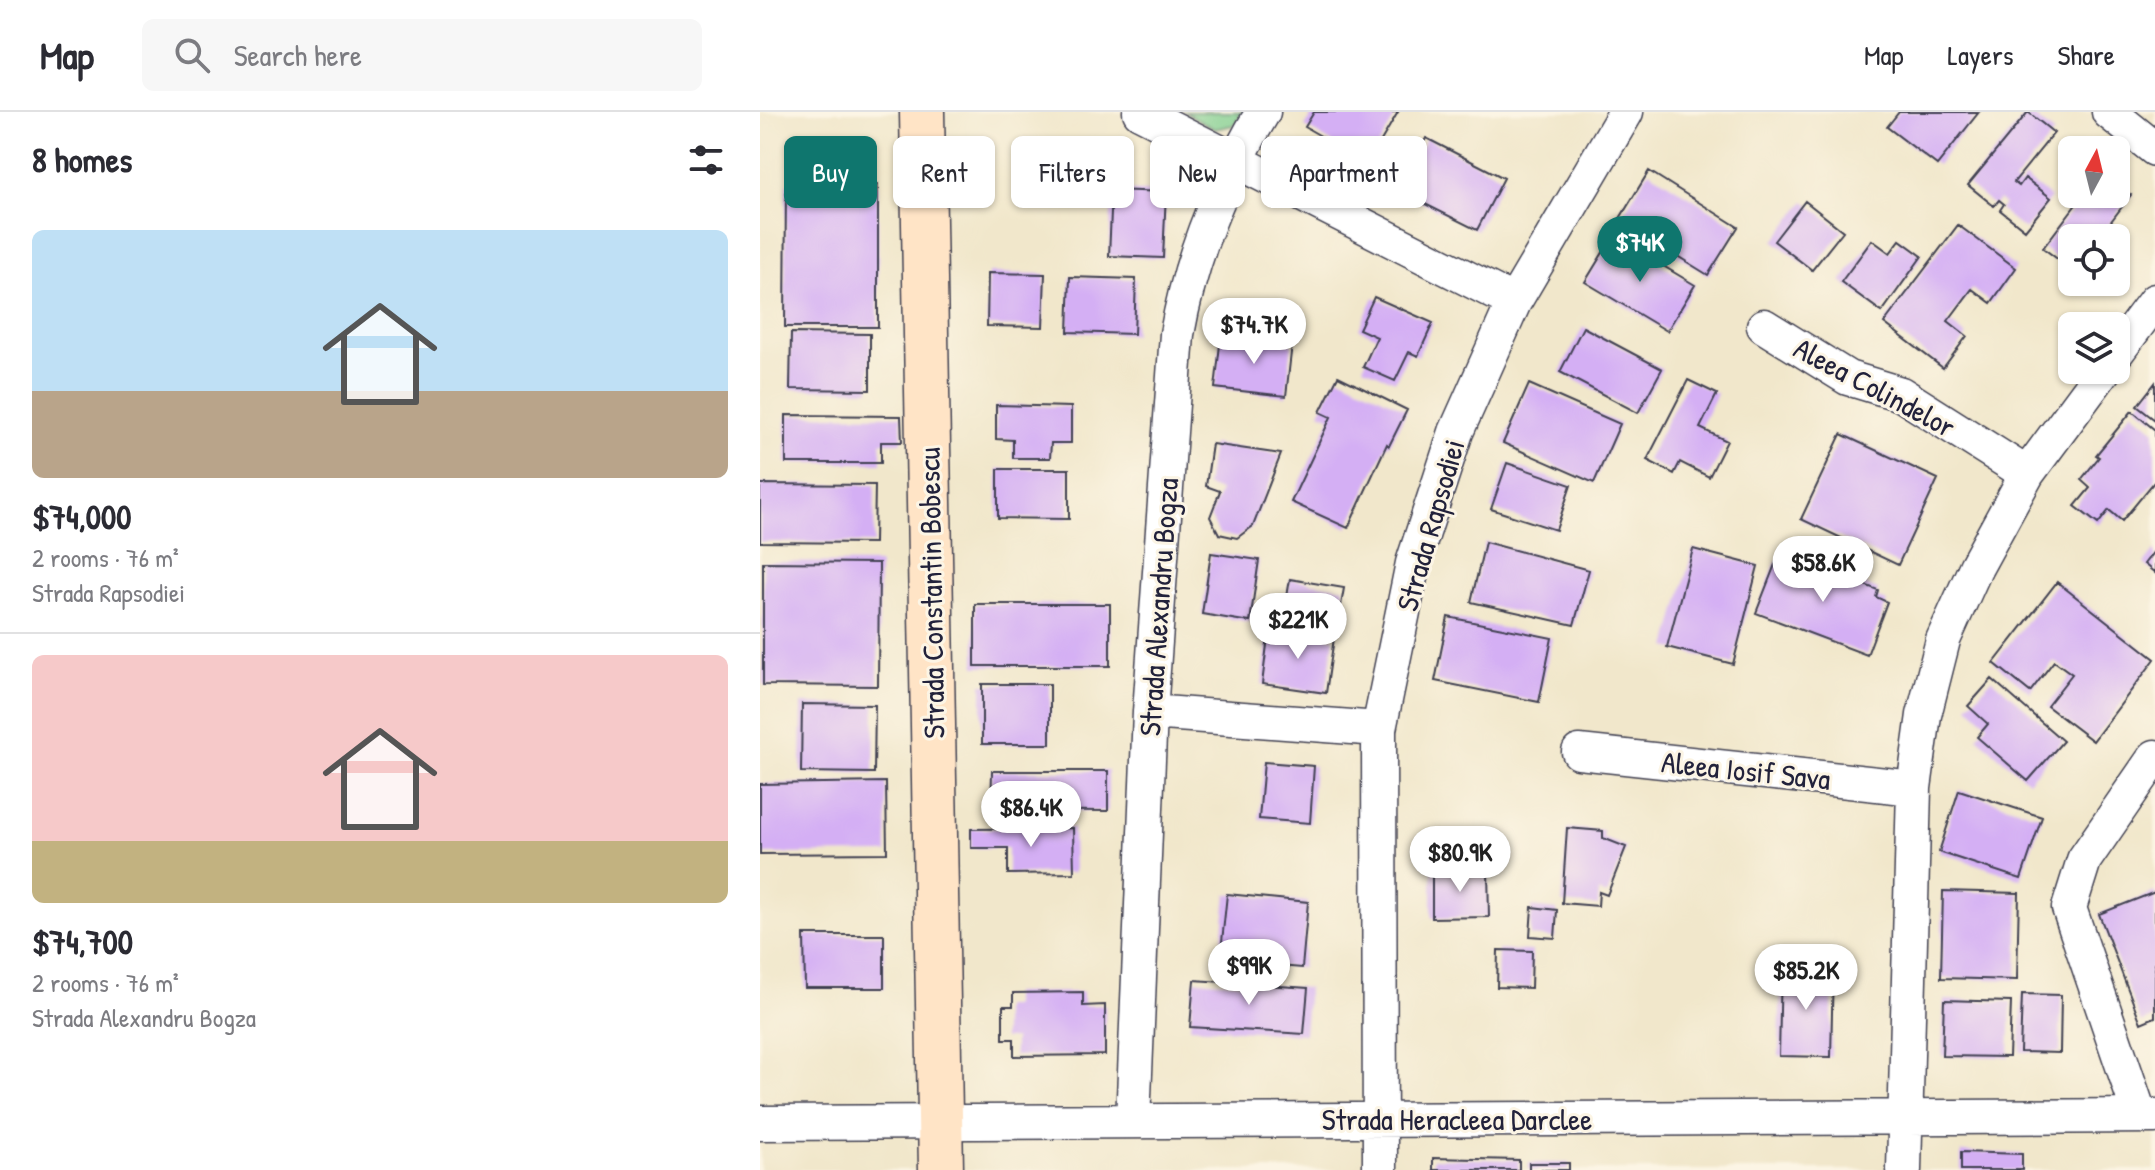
<!DOCTYPE html>
<html lang="en">
<head>
<meta charset="utf-8">
<style>
  :root { --surface:#fff; --page:#f7f7f7; --text:#2b2b33; --muted:#7c7c81; --line:#e1e1e2; --accent:#0f766e }
  body { margin:0; font-family:"Patrick Hand",sans-serif; background:var(--page); color:var(--text); height:100vh; display:flex; flex-direction:column; font-size:30px; white-space:nowrap }
  * { box-sizing:border-box; margin:0 }
  p { font-size:26px; color:var(--muted) }
  .icon { flex:none; width:44px; height:44px; fill:none; stroke:currentColor; stroke-width:2; stroke-linecap:round; stroke-linejoin:round }
  .map { position:relative; flex:1; overflow:hidden }
  .side { display:flex; flex-direction:column; background:var(--surface); width:760px }
  .side>* { flex:none }
  .hud { position:absolute; left:24px; top:24px; width:760px; height:72px; display:flex; gap:16px }
  .needle { width:52px; rotate:7deg }
  .controls { position:absolute; left:1298px; top:24px; display:grid; gap:16px }
  .controls a { display:grid; place-items:center; width:72px; height:72px; border-radius:12px; background:var(--surface); box-shadow:0 2px 6px #0004; font-size:40px }
  .price { position:absolute; translate:-50% -68px; padding:0 18px; border-radius:28px; background:#fff; color:#222; font-size:26px; line-height:52px; filter:drop-shadow(0 2px 4px #0008) }
  .price::after { content:''; position:absolute; left:50%; top:48px; width:24px; height:18px; margin-left:-12px; background:inherit; clip-path:polygon(0 0,100% 0,50% 100%) }
  .price.active { background:var(--accent); color:#fff }
  ul { padding:0; list-style:none }
  li { display:grid; align-content:center; gap:16px; height:424px; padding:0 32px }
  li+li { border-top:2px solid var(--line) }
  li span { display:grid; place-items:center; height:248px; border-radius:12px; color:#555 }
  li>.icon { margin-inline-start:auto }
  span .icon { width:144px; height:144px; fill:#fffc; stroke-width:1 }
  li b { font-size:34px }
  h2 { display:flex; justify-content:space-between; align-items:center; height:96px; padding:0 32px; font-size:34px }
  .chip { padding:0 28px; border-radius:12px; background:var(--surface); box-shadow:0 2px 6px #0004; font-size:28px; line-height:72px }
  .chip.active { background:var(--accent); color:#fff }
  header { display:flex; align-items:center; gap:48px; box-sizing:border-box; height:112px; padding:0 40px; background:var(--surface); border-bottom:2px solid var(--line) }
  header strong { font-size:38px }
  nav { display:flex; gap:44px; margin-inline-start:auto; font-size:28px }
  .search { width:560px; height:72px; background:var(--page); display:flex; align-items:center; gap:20px; box-sizing:border-box; padding:0 28px; border-radius:12px; color:var(--muted); font-size:30px }
  main { display:flex; flex:1; min-height:0 }
  .map>svg:first-child { display:block }
</style>
</head>
<body>
<header>
<strong>Map</strong>
<div class="search"><svg class="icon" aria-label="search" viewBox="0 0 24 24"><circle cx="10" cy="10" r="6"/><path d="M15 15l6 6"/></svg>Search here</div>
<nav><a>Map</a><a>Layers</a><a>Share</a></nav>
</header>
<main>
<section class="side">
<h2>8 homes<svg class="icon" aria-label="filters" viewBox="0 0 24 24"><path d="M4 7h16M4 17h16"/><circle cx="9" cy="7" r="2"/><circle cx="15" cy="17" r="2"/></svg></h2>
<ul>
<li><span style="background:linear-gradient(#bfe0f5 65%,#b9a48a 0)"><svg class="icon" aria-label="home" viewBox="0 0 24 24"><path d="M3 11l9-7 9 7M6 9v11h12V9"/></svg></span><div><b>$74,000</b><p>2 rooms · 76 m²</p><p>Strada Rapsodiei</p></div></li>
<li><span style="background:linear-gradient(#f6c9c9 75%,#c2b280 0)"><svg class="icon" aria-label="home" viewBox="0 0 24 24"><path d="M3 11l9-7 9 7M6 9v11h12V9"/></svg></span><div><b>$74,700</b><p>2 rooms · 76 m²</p><p>Strada Alexandru Bogza</p></div></li>
</ul>
</section>
<div class="map">
<svg width="1395" height="1058" viewBox="0 0 1395 1058">
  <rect width="100%" height="100%" fill="#fcf5e5"/>
  <filter id="ink" filterUnits="userSpaceOnUse"><feTurbulence type="fractalNoise" baseFrequency=".0125" numOctaves="2"/><feDisplacementMap in="SourceGraphic" scale="16" xChannelSelector="R" yChannelSelector="G"/><feConvolveMatrix kernelMatrix="1 2 1 2 8 2 1 2 1" color-interpolation-filters="sRGB"/></filter>
  <filter id="wash" filterUnits="userSpaceOnUse"><feTurbulence type="fractalNoise" baseFrequency=".006" numOctaves="4" result="noise"/><feDisplacementMap in="SourceGraphic" scale="32" xChannelSelector="R" yChannelSelector="G"/><feGaussianBlur stdDeviation="1.8" result="paint"/><feColorMatrix in="noise" values="0 0 0 0 0 0 0 0 0 0 0 0 0 0 0 0 0 1.4 0 .05"/><feComposite in="paint" operator="in"/></filter>
  <g filter="url(#wash)">
    <rect width="100%" height="100%" fill="#f1e7cb"/>
    <path fill="#7ecd8d" stroke="#507864" stroke-width="2" d="M 425,0 L 482,0 L 474,13 L 455,17 Z"/>
    <g id="blocks">
      <path fill="#d4aff4" d="M 554,0 L 638,0 L 608,51 L 545,15 Z
        M 1139,0 L 1219,0 L 1177,53 L 1127,15 Z
        M 1268,0 L 1294,21 L 1254,70 L 1259,74 L 1265,66 L 1291,86 L 1265,118 L 1240,98 L 1244,92 L 1239,88 L 1234,94 L 1208,73 Z
        M 666,26 L 744,66 L 717,118 L 639,79 Z
        M 889,59 L 978,115 L 948,163 L 859,108 Z
        M 1356,71 L 1371,83 L 1349,112 L 1356,117 L 1349,126 L 1312,126 L 1312,158 L 1283,136 L 1324,82 L 1356,82 Z
        M 26,72 L 118,72 L 118,215 L 25,215 Z
        M 352,78 L 406,80 L 403,146 L 349,144 Z
        M 1045,89 L 1083,119 L 1052,158 L 1014,129 Z
        M 1198,113 L 1256,156 L 1231,191 L 1212,177 L 1188,209 L 1207,224 L 1183,256 L 1124,211 Z
        M 853,124 L 935,173 L 907,219 L 825,170 Z
        M 1112,128 L 1130,141 L 1140,128 L 1162,144 L 1122,200 L 1081,170 Z
        M 228,161 L 285,162 L 283,215 L 227,214 Z
        M 310,165 L 376,167 L 374,222 L 308,220 Z
        M 614,185 L 673,211 L 658,244 L 649,240 L 635,269 L 603,255 L 617,225 L 599,217 Z
        M 823,215 L 902,257 L 878,301 L 800,260 Z
        M 31,221 L 110,222 L 110,278 L 30,277 Z
        M 461,224 L 532,232 L 526,284 L 455,276 Z
        M 578,264 L 647,298 L 629,334 L 627,332 L 588,416 L 531,390 L 571,305 L 560,300 Z
        M 928,268 L 957,282 L 940,316 L 967,329 L 949,365 L 920,350 L 914,362 L 887,348 Z
        M 1395,271 L 1395,308 L 1377,294 Z
        M 769,272 L 860,312 L 834,371 L 743,331 Z
        M 236,293 L 311,295 L 311,331 L 291,331 L 290,346 L 253,346 L 253,328 L 236,327 Z
        M 1372,299 L 1395,318 L 1395,369 L 1362,409 L 1349,398 L 1338,412 L 1315,394 L 1330,376 L 1321,368 L 1339,345 L 1336,343 Z
        M 26,303 L 141,304 L 142,330 L 121,330 L 121,351 L 26,351 Z
        M 1081,322 L 1178,367 L 1138,453 L 1041,407 Z
        M 452,332 L 521,342 L 493,414 L 477,426 L 459,422 L 450,405 L 460,379 L 446,374 Z
        M 747,351 L 811,373 L 796,418 L 731,397 Z
        M 238,357 L 309,357 L 309,407 L 238,406 Z
        M 0,372 L 115,373 L 114,431 L 0,430 Z
        M 725,430 L 829,458 L 814,513 L 711,490 Z
        M 933,437 L 998,454 L 973,552 L 907,535 Z
        M 1395,438 L 1395,461 L 1384,452 Z
        M 451,441 L 499,448 L 490,510 L 442,502 Z
        M 1029,444 L 1118,478 L 1116,485 L 1127,490 L 1107,543 L 996,501 L 1016,450 L 1026,453 Z
        M 3,450 L 119,451 L 118,574 L 3,573 Z
        M 530,467 L 584,476 L 577,517 L 523,508 Z
        M 1297,470 L 1395,547 L 1333,629 L 1287,594 L 1312,562 L 1294,549 L 1270,580 L 1234,551 Z
        M 215,492 L 350,492 L 350,554 L 215,554 Z
        M 688,505 L 792,526 L 779,590 L 675,569 Z
        M 509,517 L 574,526 L 566,581 L 502,572 Z
        M 1232,567 L 1303,629 L 1268,669 L 1217,625 L 1228,612 L 1208,594 Z
        M 222,572 L 290,572 L 290,632 L 222,632 Z
        M 42,592 L 115,593 L 114,661 L 41,660 Z
        M 504,650 L 554,654 L 550,711 L 499,707 Z
        M 232,659 L 348,659 L 348,699 L 231,698 Z
        M 126,670 L 127,741 L 0,742 L 0,672 Z
        M 1199,678 L 1282,705 L 1261,767 L 1179,740 Z
        M 313,716 L 314,761 L 248,762 L 248,736 L 211,736 L 211,717 Z
        M 807,716 L 843,719 L 843,726 L 866,735 L 847,783 L 839,780 L 838,794 L 802,791 Z
        M 672,758 L 728,758 L 729,805 L 672,806 Z
        M 1183,779 L 1259,781 L 1257,868 L 1181,866 Z
        M 1395,780 L 1395,905 L 1381,911 L 1339,802 Z
        M 467,782 L 548,790 L 542,856 L 460,849 Z
        M 772,795 L 797,798 L 795,826 L 770,824 Z
        M 44,823 L 124,823 L 124,876 L 45,876 Z
        M 738,838 L 772,839 L 771,876 L 737,875 Z
        M 1021,854 L 1073,856 L 1071,945 L 1019,944 Z
        M 434,868 L 548,876 L 544,922 L 430,915 Z
        M 323,880 L 323,894 L 345,893 L 345,943 L 254,944 L 254,927 L 243,927 L 243,894 L 253,894 L 253,881 Z
        M 1262,882 L 1301,883 L 1300,941 L 1260,940 Z
        M 1184,888 L 1251,890 L 1249,945 L 1182,944 Z
        M 1201,1040 L 1262,1042 L 1262,1058 L 1201,1058 Z
        M 673,1046 L 759,1048 L 759,1058 L 673,1058 Z
        M 769,1051 L 809,1051 L 809,1058 L 769,1058 Z"/>
    </g>
  </g>
  <g filter="url(#ink)">
    <use href="#blocks" fill-opacity="0" stroke="#414051" stroke-width="2"/>
    <g fill="none" stroke-linecap="round" stroke-linejoin="round">
      <g stroke="#414051" stroke-width="37">
        <path id="street" d="M 380,0 L 754,190
          M 1349,0 L 1395,37
          M 1004,214 L 1088,266 L 1141,282 L 1267,362
          M 1356,241 L 1395,189
          M 390,600 L 619,617
          M 819,640 L 1154,676
          M 1380,1004 L 1309,796 L 1324,748 L 1395,645
          M 373,1009 L 390,600 L 417,222 C 431,142 461,70 503,0
          M 0,1011 L 1395,1004
          M 620,1058 L 619,617 L 653,451 L 696,320 L 754,190 L 866,0
          M 1144,1058 L 1154,676 L 1164,603 L 1183,528 L 1216,455 L 1267,362 L 1344,258"/>
      </g>
      <g stroke="#414051" stroke-width="47">
        <path id="secondary" d="M 162,0 L 181,1058"/>
      </g>
      <use href="#street" stroke="#fff" stroke-width="34"/>
      <use href="#secondary" stroke="#ffe4c6" stroke-width="44"/>
    </g>
  </g>
  <g text-anchor="middle" dominant-baseline="central" stroke-width="6" stroke-linejoin="round" paint-order="stroke">
    <g font-size="30" fill="#22223b" stroke="#fcf5e5">
      <text transform="translate(1115 275) rotate(28)">Aleea Colindelor</text>
      <text transform="translate(670 413) rotate(-74)">Strada Rapsodiei</text>
      <text transform="translate(171 481) rotate(-91)">Strada Constantin Bobescu</text>
      <text transform="translate(398 495) rotate(-86)">Strada Alexandru Bogza</text>
      <text transform="translate(986 658) rotate(6)">Aleea Iosif Sava</text>
      <text x="697" y="1007">Strada Heracleea Darclee</text>
    </g>
  </g>
</svg>
<div class="controls">
<a><svg class="needle" viewBox="-14 -14 28 28"><path d="M0-13l5 13h-10z" fill="#e53935"/><path d="M0 13l5-13h-10z" fill="#7c7c81"/></svg></a>
<a><svg class="icon" aria-label="locate" viewBox="0 0 24 24"><circle cx="12" cy="12" r="6"/><path d="M12 2v4M12 18v4M2 12h4M18 12h4"/></svg></a>
<a><svg class="icon" aria-label="layers" viewBox="0 0 24 24"><path d="M12 4l9 5-9 5-9-5zM3 14l9 5 9-5"/></svg></a>
</div>
<b class="price active" style="left:880px;top:172px">$74K</b>
<b class="price" style="left:494px;top:254px">$74.7K</b>
<b class="price" style="left:1063px;top:492px">$58.6K</b>
<b class="price" style="left:538px;top:549px">$221K</b>
<b class="price" style="left:271px;top:737px">$86.4K</b>
<b class="price" style="left:700px;top:782px">$80.9K</b>
<b class="price" style="left:489px;top:895px">$99K</b>
<b class="price" style="left:1046px;top:900px">$85.2K</b>
<div class="hud">
<a class="chip active">Buy</a>
<a class="chip">Rent</a>
<a class="chip">Filters</a>
<a class="chip">New</a>
<a class="chip">Apartment</a>
</div>
</div>
</main>
</body>
</html>
